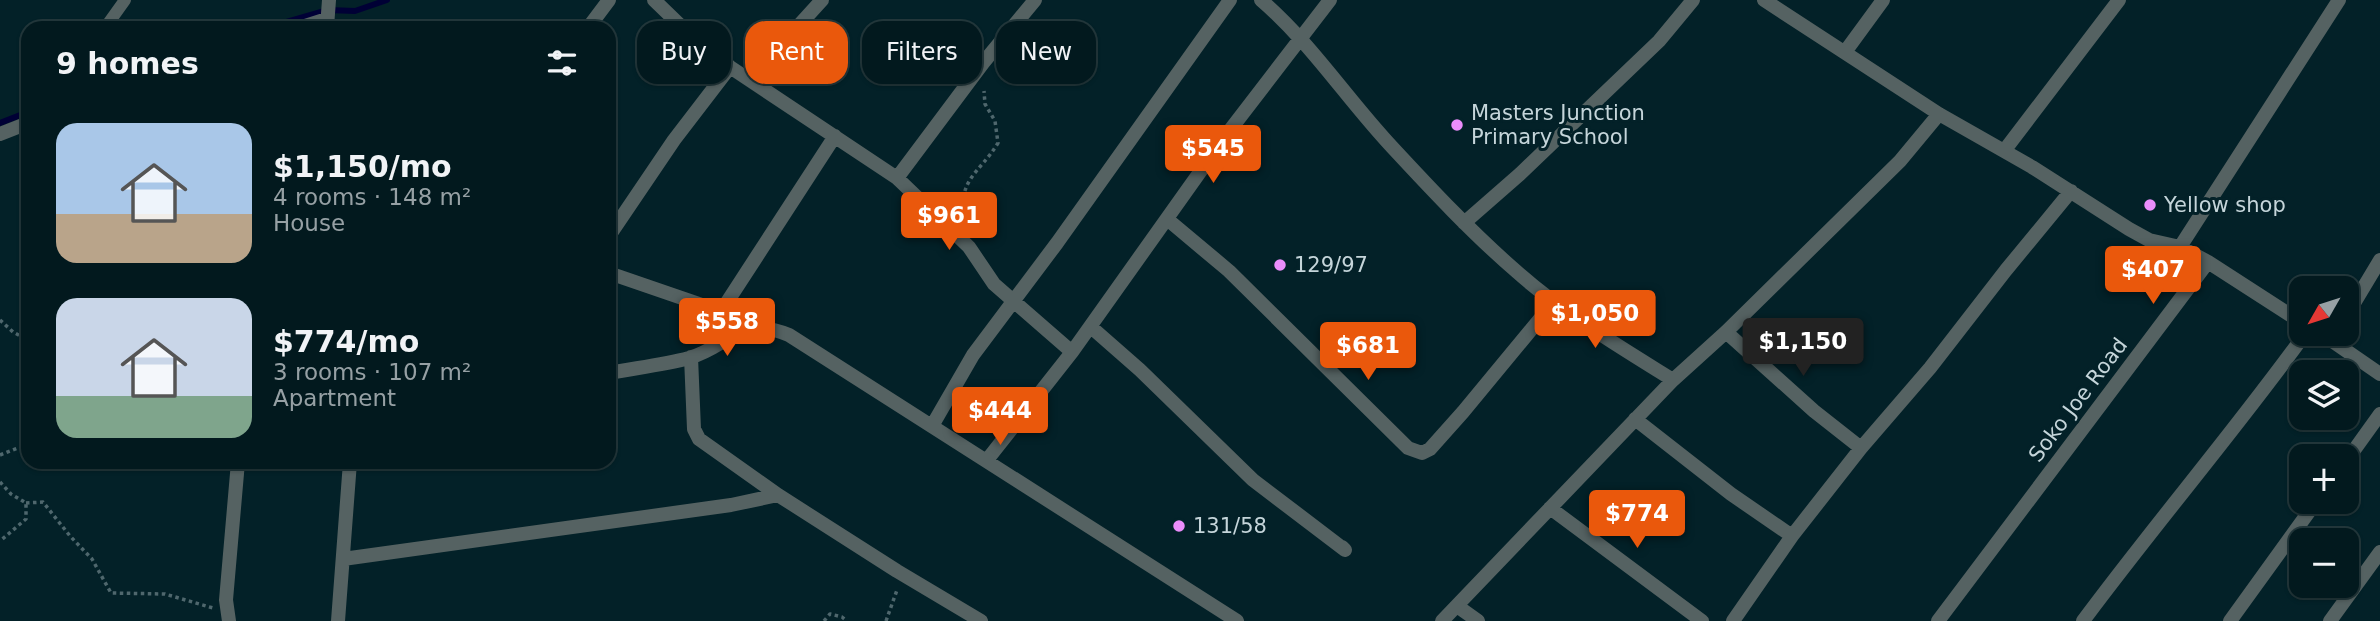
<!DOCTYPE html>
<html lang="en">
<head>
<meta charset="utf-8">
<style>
  :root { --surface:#02191e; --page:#10262b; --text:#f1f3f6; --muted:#96a0a4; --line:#23383c; --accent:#ea580c }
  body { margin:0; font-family:"DejaVu Sans",sans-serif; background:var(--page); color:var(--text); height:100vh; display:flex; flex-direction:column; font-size:26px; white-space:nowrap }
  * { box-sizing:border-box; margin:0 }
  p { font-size:23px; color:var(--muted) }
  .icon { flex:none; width:38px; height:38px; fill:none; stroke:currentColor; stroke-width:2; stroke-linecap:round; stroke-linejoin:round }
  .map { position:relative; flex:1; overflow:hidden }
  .details { position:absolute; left:21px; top:21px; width:595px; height:448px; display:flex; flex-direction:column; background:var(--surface); border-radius:21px; box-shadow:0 2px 5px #0004,0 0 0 2px var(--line) }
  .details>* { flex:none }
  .top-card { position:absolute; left:637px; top:21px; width:665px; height:63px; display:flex; gap:14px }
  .needle { width:46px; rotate:231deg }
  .controls { position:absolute; left:2289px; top:276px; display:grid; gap:14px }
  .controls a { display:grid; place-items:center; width:70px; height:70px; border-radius:14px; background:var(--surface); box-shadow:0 2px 5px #0004,0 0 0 2px var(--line); font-size:35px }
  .price { position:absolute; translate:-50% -60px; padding:0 16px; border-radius:7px; background:var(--accent); color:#fff; font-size:23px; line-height:46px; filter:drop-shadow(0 2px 4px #0008) }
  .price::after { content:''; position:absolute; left:50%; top:42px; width:21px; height:16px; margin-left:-10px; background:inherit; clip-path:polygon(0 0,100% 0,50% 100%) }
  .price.on { background:#222; color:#fff }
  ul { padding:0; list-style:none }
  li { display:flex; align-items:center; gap:21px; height:175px; padding:0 35px }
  li span { display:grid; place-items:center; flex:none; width:196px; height:140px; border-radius:21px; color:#555 }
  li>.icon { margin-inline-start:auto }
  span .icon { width:84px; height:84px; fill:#fffc; stroke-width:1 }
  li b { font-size:30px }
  h2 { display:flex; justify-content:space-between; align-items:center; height:84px; padding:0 35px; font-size:30px }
  .pill { padding:0 24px; border-radius:21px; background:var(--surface); box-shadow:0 2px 5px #0004,0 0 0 2px var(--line); font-size:24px; line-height:63px }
  .pill.on { background:var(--accent); color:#fff }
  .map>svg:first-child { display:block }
</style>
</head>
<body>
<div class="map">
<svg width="2380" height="621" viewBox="0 0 2380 621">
  <rect width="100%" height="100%" fill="#032128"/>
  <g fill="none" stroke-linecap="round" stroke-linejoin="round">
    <path stroke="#000035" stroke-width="6" d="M 266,28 L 328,10 L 355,11 L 387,0
      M 0,123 L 28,112"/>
    <path stroke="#4f676d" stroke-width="3.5" stroke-dasharray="3.5 3.5" stroke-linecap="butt" d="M 964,219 C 958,178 979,174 998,143 L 995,121 L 985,104 L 984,91
      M 0,320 L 13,332 L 28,340
      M 0,455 L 28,444
      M 0,482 L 11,494 L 26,503 L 26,519 L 0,541
      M 26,503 L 43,502 L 70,536 L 92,559 L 111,593 L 165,594 L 213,608
      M 824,621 L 830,614 L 842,617 L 847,621
      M 886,621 L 897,590"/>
    <path stroke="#556262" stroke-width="12" d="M 105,28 L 125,0"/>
    <path stroke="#556262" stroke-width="14" d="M 654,0 L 683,28 L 730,67 L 897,178 L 969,247 L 994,284 L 1072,352
      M 1261,0 C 1311,43 1347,99 1392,147 C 1431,189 1472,233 1516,271 C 1563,313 1620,347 1673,380 L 1726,332 L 1900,161 L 1939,114
      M 1764,0 L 1939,114 L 2032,167 L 2129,229 L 2149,240 L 2180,247
      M 327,27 L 329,0
      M 299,28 L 327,19
      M 588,28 L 609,0
      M 1845,52 L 1883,0
      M 750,79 L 822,0
      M 0,134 L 28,123
      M 2004,151 L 2119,0
      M 897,178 L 983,63 L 1035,0
      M 1167,219 L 1229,271 L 1408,448 L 1422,453 L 1430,449 L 1463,412 L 1554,302
      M 1464,223 L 1520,174 L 1659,41 L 1693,0
      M 609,236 L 674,140 L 730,67
      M 2208,262 L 2301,322
      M 609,273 L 708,307 L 746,328
      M 720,313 L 835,136
      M 2347,315 L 2380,260
      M 1091,327 L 1140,370 L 1253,480 L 1345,550 L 1342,547
      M 1726,332 L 1814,411 L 1861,448
      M 2322,334 L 2380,374
      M 691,357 L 694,429 L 699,439 L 778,495 L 897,571 L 981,621
      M 609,373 C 635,368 663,365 689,358 C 730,346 740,314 789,335 L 1237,621
      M 1635,419 L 1731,494 L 1792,536
      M 932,426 L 973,355 L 1057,243 L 1230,0
      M 987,460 L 1072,352 L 1227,134 L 1330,0
      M 2347,460 L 2380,414
      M 1550,508 L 1702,621
      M 343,559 L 731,505 L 778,495
      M 1457,606 L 1478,621
      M 229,621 L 226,600 L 238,462
      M 338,621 L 350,462
      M 1442,621 L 1673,380
      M 1733,621 L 1792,536 L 1861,448 L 1930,368 L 2006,270 L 2071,191
      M 1938,621 L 2208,262 L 2180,247 L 2339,0
      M 2083,621 C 2155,524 2234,432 2305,334
      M 2230,621 L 2316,502
      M 2330,621 L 2380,552"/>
  </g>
  <g fill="#eb8dfb" stroke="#032128" stroke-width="2.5">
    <circle cx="1457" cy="125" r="7"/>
    <circle cx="2150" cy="205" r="7"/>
    <circle cx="1280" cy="265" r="7"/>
    <circle cx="1179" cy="526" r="7"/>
  </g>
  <g text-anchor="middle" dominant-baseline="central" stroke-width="6" stroke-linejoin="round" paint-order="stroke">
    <g font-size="21" fill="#c5d5da" stroke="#032128" text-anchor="start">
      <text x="1471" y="113">Masters Junction<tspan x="1471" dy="24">Primary School</tspan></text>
      <text x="2164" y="205">Yellow shop</text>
      <text x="1294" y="265">129/97</text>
      <text x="1193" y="526">131/58</text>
    </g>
    <g font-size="21" fill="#c5d5da" stroke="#032128">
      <text transform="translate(2078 400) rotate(-53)">Soko Joe Road</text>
    </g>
  </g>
</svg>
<div class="controls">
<a><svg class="needle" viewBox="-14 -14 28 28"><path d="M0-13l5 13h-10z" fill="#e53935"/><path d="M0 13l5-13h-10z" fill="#96a0a4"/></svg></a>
<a><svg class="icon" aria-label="layers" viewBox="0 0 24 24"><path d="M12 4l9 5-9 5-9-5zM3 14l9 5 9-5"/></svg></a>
<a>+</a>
<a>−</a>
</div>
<b class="price" style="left:1213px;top:185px">$545</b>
<b class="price" style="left:949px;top:252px">$961</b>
<b class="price" style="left:2153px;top:306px">$407</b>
<b class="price" style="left:1595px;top:350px">$1,050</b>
<b class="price" style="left:727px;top:358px">$558</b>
<b class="price on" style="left:1803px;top:378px">$1,150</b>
<b class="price" style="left:1368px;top:382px">$681</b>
<b class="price" style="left:1000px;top:447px">$444</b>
<b class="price" style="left:1637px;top:550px">$774</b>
<div class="top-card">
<a class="pill">Buy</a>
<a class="pill on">Rent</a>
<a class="pill">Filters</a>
<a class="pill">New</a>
</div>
<section class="details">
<h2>9 homes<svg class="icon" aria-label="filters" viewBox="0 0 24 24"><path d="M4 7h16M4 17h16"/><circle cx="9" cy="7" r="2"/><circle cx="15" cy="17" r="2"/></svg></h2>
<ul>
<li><span style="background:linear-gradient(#a9c7e8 65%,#b9a48a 0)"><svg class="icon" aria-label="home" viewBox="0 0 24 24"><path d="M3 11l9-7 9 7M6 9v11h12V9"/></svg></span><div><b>$1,150/mo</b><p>4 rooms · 148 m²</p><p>House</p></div></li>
<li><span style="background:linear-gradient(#c9d6e8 70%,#7fa58c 0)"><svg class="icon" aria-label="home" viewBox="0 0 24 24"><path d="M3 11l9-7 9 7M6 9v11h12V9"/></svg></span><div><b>$774/mo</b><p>3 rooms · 107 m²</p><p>Apartment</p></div></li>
</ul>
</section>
</div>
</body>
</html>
